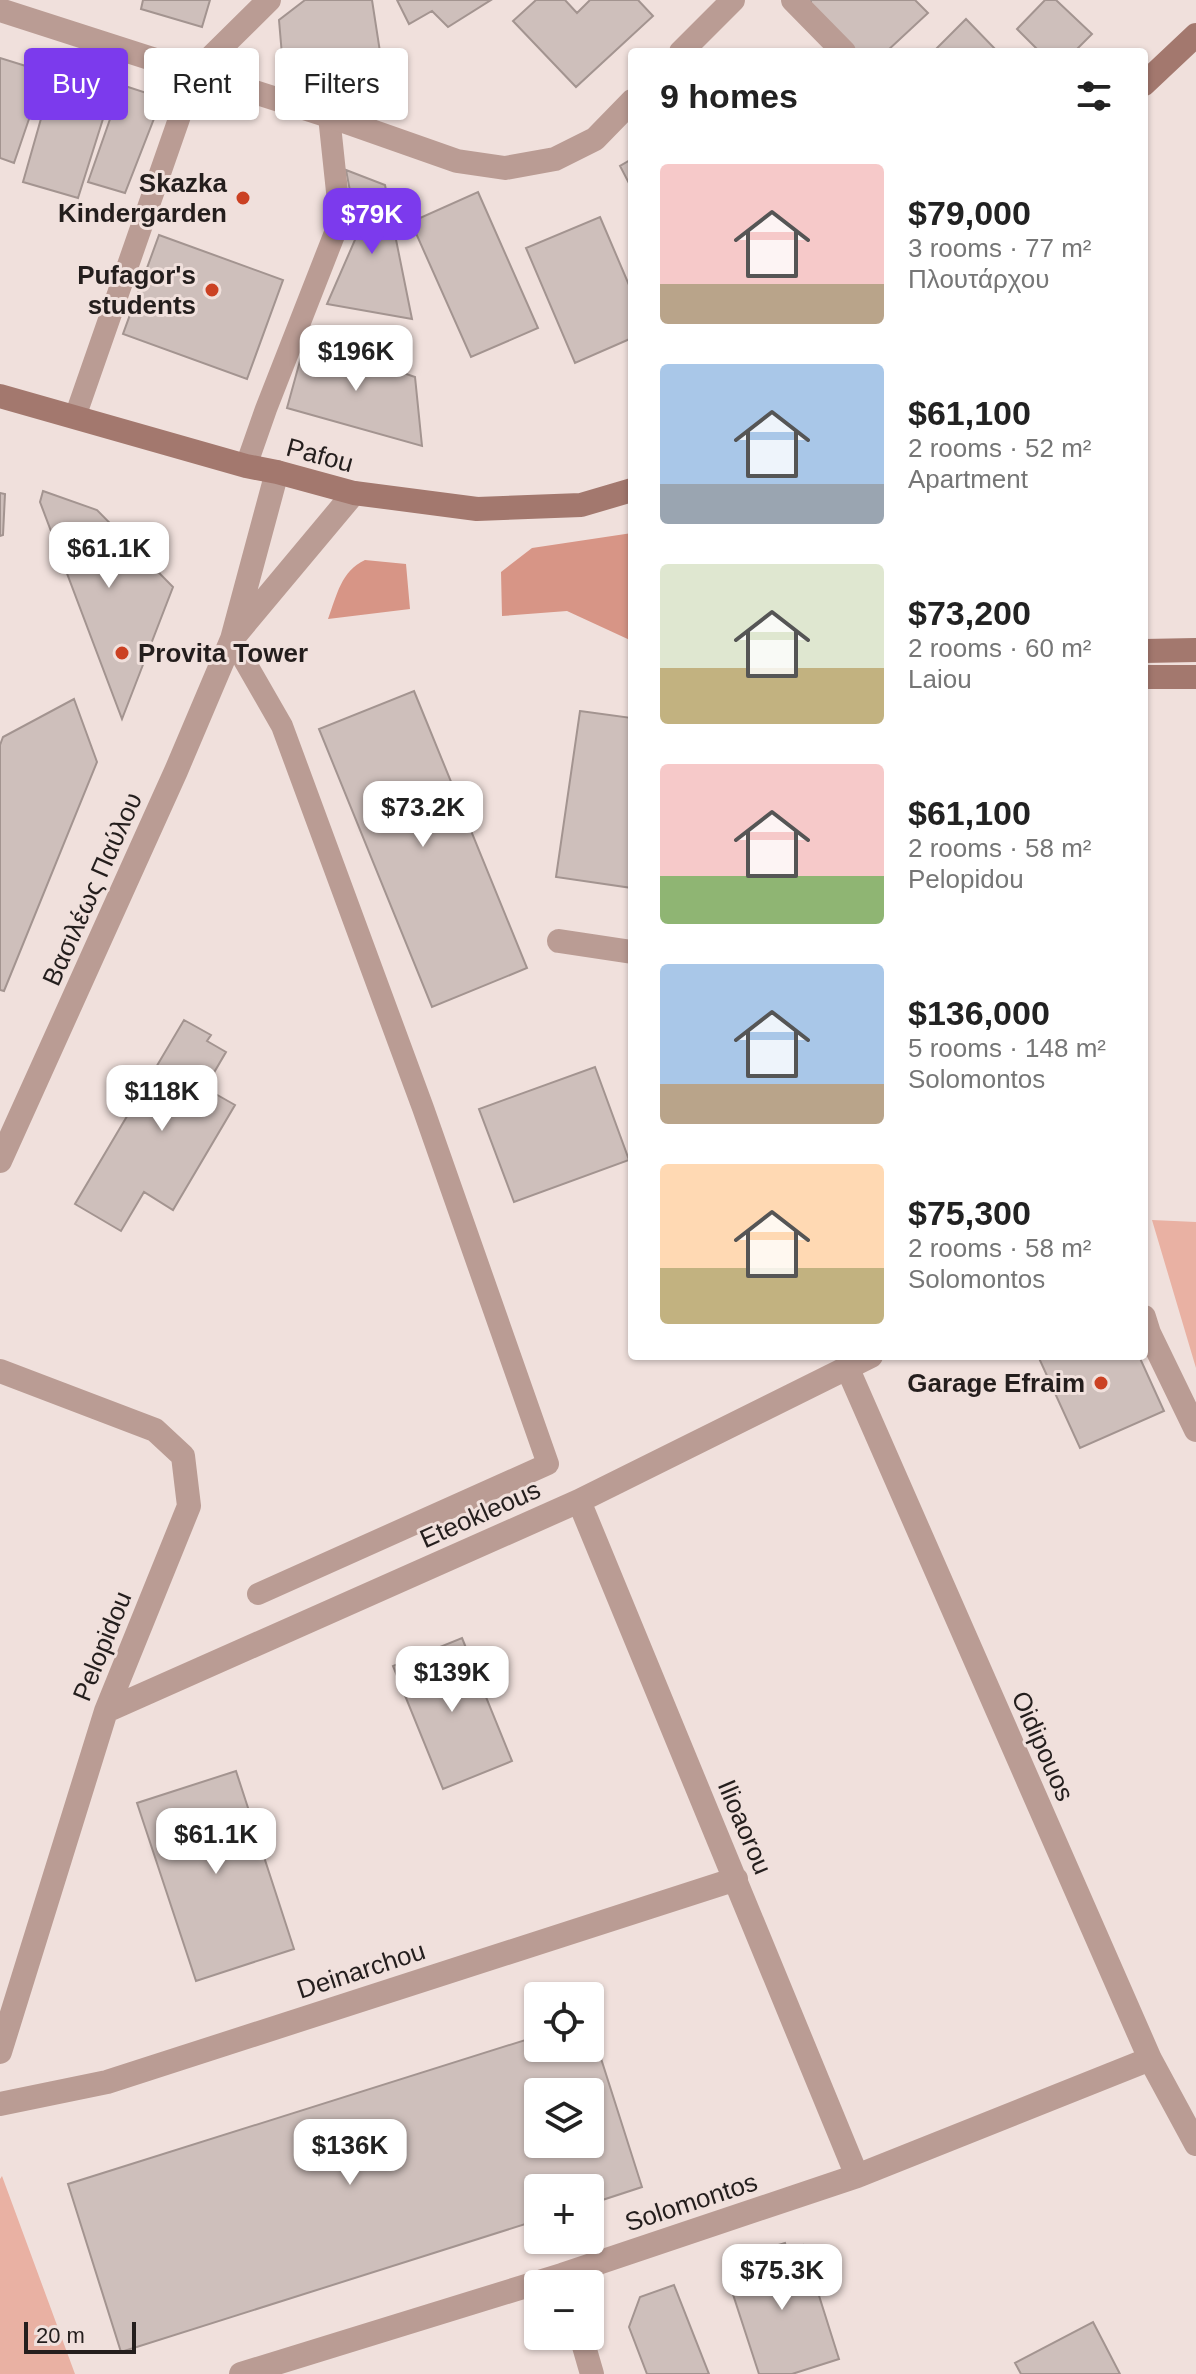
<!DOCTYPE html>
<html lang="en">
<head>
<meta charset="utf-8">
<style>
  :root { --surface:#fff; --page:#f2f2f2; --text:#222; --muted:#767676; --accent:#7c3aed }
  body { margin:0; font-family:Arial,sans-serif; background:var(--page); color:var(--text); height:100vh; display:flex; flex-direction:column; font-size:30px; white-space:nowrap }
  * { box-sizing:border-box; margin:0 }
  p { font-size:26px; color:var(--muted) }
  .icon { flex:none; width:44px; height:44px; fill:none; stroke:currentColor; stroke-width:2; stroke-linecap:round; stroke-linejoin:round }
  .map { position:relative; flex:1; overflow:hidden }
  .drawer { position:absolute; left:628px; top:48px; width:520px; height:1312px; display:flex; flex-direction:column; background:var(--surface); border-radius:8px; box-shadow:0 2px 6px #0004 }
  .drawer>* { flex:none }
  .guide { position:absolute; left:24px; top:48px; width:484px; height:72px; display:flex; gap:16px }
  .tools { position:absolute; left:524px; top:1982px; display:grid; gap:16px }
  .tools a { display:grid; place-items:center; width:80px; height:80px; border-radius:8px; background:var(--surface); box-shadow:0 2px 6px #0004; font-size:40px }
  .scale { position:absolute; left:24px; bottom:20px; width:112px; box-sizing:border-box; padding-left:8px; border:4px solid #241e1d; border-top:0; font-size:22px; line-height:28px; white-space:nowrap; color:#241e1d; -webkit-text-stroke:6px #f0e0dc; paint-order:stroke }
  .price { position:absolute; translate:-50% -68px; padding:0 18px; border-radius:16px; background:#fff; color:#222; font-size:26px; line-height:52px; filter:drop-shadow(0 2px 4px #0008) }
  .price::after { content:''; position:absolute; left:50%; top:48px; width:24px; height:18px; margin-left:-12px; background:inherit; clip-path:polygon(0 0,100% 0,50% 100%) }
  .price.active { background:var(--accent); color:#fff }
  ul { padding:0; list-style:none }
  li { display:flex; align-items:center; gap:24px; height:200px; padding:0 32px }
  li span { display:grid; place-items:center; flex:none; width:224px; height:160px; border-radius:8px; color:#555 }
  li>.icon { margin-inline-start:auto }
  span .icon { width:96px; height:96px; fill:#fffc; stroke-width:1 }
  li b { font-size:34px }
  h2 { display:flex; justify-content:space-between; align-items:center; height:96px; padding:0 32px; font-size:34px }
  .pill { padding:0 28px; border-radius:8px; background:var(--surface); box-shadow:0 2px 6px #0004; font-size:28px; line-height:72px }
  .pill.active { background:var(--accent); color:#fff }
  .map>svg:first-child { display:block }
</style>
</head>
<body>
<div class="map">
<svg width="1196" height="2374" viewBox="0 0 1196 2374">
  <rect width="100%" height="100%" fill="#f0e0dc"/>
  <path fill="#e9b1a3" d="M 1152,1220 L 1196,1222 L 1196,1368 Z
    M 2,2176 L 75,2374 L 0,2374 L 0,2179 Z"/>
  <path fill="#d79586" d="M 632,533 L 632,641 L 567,611 L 502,616 L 501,572 L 532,548 Z
    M 365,560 L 406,564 L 410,609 L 328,619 C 337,595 341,571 365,560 Z"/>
  <path fill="#cebfbb" stroke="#a39490" stroke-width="2" fill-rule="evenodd" d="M 143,0 L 210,0 L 202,27 L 141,9 Z
    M 305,0 L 372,0 L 387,97 L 283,67 L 279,20 Z
    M 397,0 L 491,0 L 448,27 L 432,11 L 409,24 Z
    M 536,0 L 565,0 L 577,13 L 590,0 L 638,0 L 653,16 L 576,87 L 513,21 Z
    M 811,0 L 915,0 L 928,13 L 886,52 L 856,52 L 811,4 Z
    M 1045,0 L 1056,0 L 1092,34 L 1074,52 L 1040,52 L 1017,29 Z
    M 966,19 L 998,52 L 933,52 Z
    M 0,58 L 45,72 L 14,163 L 0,158 Z
    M 56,66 L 115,81 L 78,198 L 23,182 Z
    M 122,85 L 162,98 L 125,193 L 88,182 Z
    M 632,159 L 632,189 L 620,166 Z
    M 346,170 L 385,185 L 412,319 L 327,304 L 358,233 Z
    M 478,192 L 538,328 L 471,357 L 411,222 Z
    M 600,217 L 632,292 L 632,338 L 575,363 L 526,248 Z
    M 159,235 L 283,280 L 247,379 L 123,334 Z
    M 306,339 L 415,377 L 422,446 L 287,408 Z
    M 43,491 L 97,510 L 173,587 L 122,719 L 40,502 Z
    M 0,493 L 5,494 L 3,535 L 0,536 Z
    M 414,691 L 527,968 L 432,1007 L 319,729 Z
    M 74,699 L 97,762 L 4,991 L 0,990 L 0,745 L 3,737 Z
    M 580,711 L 632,718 L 632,888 L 556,877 Z
    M 184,1020 L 211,1035 L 207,1041 L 226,1052 L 205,1088 L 235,1105 L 173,1210 L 144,1192 L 121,1231 L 75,1204 Z
    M 595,1067 L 629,1160 L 514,1202 L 479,1109 Z
    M 1038,1356 L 1139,1356 L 1164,1411 L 1080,1448 Z
    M 462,1638 L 512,1761 L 443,1789 L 393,1666 Z
    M 236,1771 L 294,1949 L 196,1981 L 137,1803 Z
    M 590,2024 L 642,2187 L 590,2204 L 590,2188 L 538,2188 L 538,2220 L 121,2352 L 68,2184 L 538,2036 L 538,2048 L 590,2048 ZM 538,2092 L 590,2092 L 590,2144 L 538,2144 Z
    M 785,2243 L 787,2250 L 803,2245 L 839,2359 L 792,2374 L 759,2374 L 725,2270 L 737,2266 L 735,2259 L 748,2255 L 750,2262 L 775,2254 L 772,2247 Z
    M 674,2285 L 709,2374 L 647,2374 L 629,2327 L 640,2297 Z
    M 1093,2322 L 1120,2374 L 1021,2374 L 1015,2363 Z"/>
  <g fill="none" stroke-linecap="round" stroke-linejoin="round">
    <path stroke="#ba9c94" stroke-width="22" d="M 75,417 L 195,73
      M 246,466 L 266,409 L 340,220 L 329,116
      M 232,639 L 282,726 L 423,1108 L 548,1464 L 258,1594"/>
    <path stroke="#ba9c94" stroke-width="24" d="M 793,0 L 844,52
      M 0,10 L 329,116 L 457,161 L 505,168 L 555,159 L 595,139 L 632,101
      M 681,52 L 733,0
      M 195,73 L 269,0
      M 559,941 L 632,952
      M 1144,1317 L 1149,1333 L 1196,1430
      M 847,1367 L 1150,2059 L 1196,2144
      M 0,1371 L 155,1430 L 183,1456 L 189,1506 L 106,1711 L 0,2052
      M 579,1501 L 857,2176
      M 106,1711 L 579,1501 L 871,1356
      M 0,2104 L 107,2082 L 736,1879
      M 581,2336 L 592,2374
      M 241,2374 L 562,2275 L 857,2176 L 1150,2059"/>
    <path stroke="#ba9c94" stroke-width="24" d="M 237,633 L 354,493
      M 0,1161 L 176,771 L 232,639 L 277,472"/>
    <path stroke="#a3786e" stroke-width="24" d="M 1144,84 L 1196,35
      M 0,396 L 246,466 L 277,472 L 354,493 L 477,509 L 581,505 L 632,490
      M 1144,651 L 1196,650
      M 1144,677 L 1196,677"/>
  </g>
  <g fill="#cb4123" stroke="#f0e0dc" stroke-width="3">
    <circle cx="243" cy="198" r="8"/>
    <circle cx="212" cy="290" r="8"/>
    <circle cx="122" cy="653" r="8"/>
    <circle cx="1101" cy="1383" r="8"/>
  </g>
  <g text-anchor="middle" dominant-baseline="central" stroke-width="6" stroke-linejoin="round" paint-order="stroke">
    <g font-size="26" font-weight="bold" fill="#241e1d" stroke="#f0e0dc" text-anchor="end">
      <text x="227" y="183">Skazka<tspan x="227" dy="30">Kindergarden</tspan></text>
      <text x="196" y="275">Pufagor's<tspan x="196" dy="30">students</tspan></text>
      <text x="138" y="653" text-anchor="start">Provita Tower</text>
      <text x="1085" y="1383">Garage Efraim</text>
    </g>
    <g font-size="26" fill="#241e1d" stroke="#f0e0dc">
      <text transform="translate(320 455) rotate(15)">Pafou</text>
      <text transform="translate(92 889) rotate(-66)">Βασιλέως Παύλου</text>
      <text transform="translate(480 1514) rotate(-24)">Eteokleous</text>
      <text transform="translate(102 1646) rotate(-68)">Pelopidou</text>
      <text transform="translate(1043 1746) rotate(66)">Oidipouos</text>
      <text transform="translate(745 1827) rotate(67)">Ilioaorou</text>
      <text transform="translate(361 1970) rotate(-18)">Deinarchou</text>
      <text transform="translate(691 2202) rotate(-18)">Solomontos</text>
    </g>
  </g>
</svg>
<div class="tools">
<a><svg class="icon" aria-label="locate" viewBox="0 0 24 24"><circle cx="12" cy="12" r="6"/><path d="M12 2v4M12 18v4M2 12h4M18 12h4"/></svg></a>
<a><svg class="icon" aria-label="layers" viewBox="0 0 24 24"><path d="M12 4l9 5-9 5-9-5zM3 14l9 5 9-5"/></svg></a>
<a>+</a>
<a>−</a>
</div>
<div class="scale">20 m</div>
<b class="price active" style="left:372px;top:256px">$79K</b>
<b class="price" style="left:356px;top:393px">$196K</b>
<b class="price" style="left:109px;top:590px">$61.1K</b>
<b class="price" style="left:423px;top:849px">$73.2K</b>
<b class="price" style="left:162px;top:1133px">$118K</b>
<b class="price" style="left:452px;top:1714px">$139K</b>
<b class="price" style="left:216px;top:1876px">$61.1K</b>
<b class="price" style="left:350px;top:2187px">$136K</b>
<b class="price" style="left:782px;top:2312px">$75.3K</b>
<div class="guide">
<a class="pill active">Buy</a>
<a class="pill">Rent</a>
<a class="pill">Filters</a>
</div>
<section class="drawer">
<h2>9 homes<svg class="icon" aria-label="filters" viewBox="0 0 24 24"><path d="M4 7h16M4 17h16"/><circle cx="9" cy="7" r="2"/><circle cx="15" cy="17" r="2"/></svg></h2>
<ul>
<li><span style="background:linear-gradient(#f6c9c9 75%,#b9a48a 0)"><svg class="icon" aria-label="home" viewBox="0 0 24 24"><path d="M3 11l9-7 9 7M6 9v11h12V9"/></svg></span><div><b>$79,000</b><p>3 rooms · 77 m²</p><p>Πλουτάρχου</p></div></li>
<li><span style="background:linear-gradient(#a9c7e8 75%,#9aa5b1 0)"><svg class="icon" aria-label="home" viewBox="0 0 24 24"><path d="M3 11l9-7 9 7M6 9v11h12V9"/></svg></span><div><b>$61,100</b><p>2 rooms · 52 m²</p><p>Apartment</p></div></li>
<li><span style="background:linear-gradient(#dfe7d0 65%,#c2b280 0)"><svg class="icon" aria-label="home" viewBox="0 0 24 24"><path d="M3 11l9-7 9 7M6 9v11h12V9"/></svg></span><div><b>$73,200</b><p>2 rooms · 60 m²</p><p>Laiou</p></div></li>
<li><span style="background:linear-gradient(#f6c9c9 70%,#8fb573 0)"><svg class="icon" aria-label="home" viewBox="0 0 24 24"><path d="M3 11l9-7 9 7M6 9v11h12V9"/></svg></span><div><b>$61,100</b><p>2 rooms · 58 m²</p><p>Pelopidou</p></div></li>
<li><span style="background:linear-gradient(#a9c7e8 75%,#b9a48a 0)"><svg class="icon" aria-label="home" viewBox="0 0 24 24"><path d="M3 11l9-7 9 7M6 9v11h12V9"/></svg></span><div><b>$136,000</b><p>5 rooms · 148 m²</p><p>Solomontos</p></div></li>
<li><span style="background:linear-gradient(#ffd9b3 65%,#c2b280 0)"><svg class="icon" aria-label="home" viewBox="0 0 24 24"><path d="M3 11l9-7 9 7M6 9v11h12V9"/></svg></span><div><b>$75,300</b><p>2 rooms · 58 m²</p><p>Solomontos</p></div></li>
</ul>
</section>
</div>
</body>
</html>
